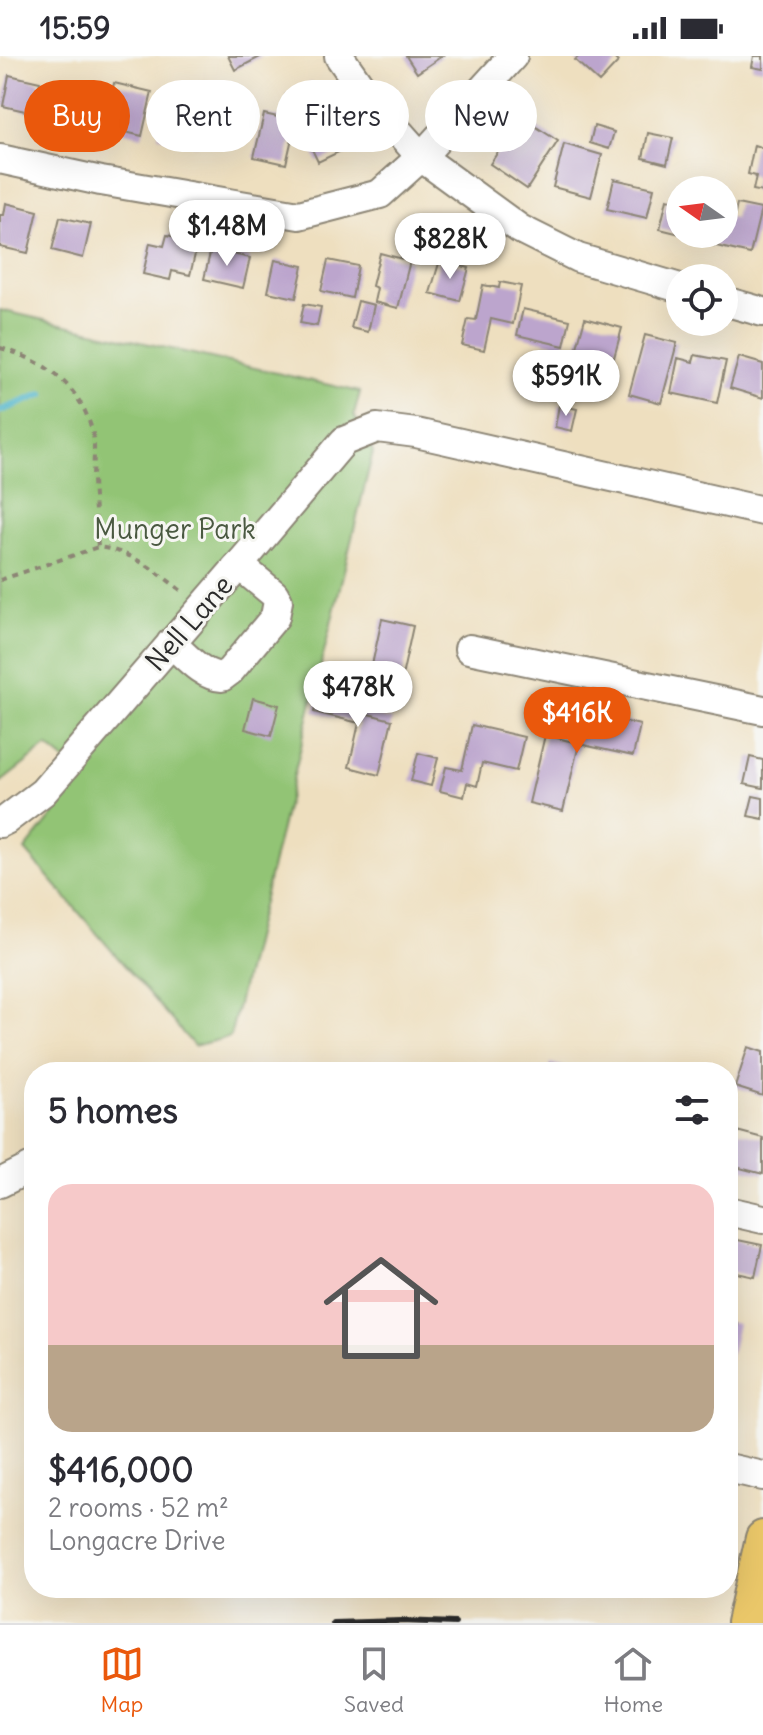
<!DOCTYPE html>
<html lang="en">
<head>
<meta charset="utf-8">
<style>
  :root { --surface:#fff; --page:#f2f2f3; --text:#2b2b33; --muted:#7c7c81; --line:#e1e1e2; --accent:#ea580c }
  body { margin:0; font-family:Delius,sans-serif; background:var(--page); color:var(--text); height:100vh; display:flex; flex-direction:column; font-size:30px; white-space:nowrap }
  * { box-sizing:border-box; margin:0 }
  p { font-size:26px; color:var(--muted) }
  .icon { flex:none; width:44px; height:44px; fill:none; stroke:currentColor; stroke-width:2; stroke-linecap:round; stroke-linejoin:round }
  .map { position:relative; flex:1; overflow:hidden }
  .drawer { position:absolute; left:24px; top:1006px; width:714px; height:536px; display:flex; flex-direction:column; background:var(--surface); border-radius:32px; box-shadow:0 8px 32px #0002 }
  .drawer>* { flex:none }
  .banner { position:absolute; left:24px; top:24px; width:716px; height:72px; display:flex; gap:16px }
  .needle { width:52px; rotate:284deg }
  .controls { position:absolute; left:666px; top:120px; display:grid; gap:16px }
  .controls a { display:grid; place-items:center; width:72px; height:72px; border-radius:50%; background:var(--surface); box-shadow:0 8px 32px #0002; font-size:40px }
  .price { position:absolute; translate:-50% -68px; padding:0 18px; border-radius:28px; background:#fff; color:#222; font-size:26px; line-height:52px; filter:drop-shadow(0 2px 4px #0008) }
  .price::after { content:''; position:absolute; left:50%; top:48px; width:24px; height:18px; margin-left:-12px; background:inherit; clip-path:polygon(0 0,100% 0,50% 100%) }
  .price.selected { background:var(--accent); color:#fff }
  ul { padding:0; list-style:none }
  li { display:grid; align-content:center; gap:16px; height:424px; padding:0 24px }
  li+li { border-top:2px solid var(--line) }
  li span { display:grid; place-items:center; height:248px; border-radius:24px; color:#555 }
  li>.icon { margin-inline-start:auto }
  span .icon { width:144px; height:144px; fill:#fffc; stroke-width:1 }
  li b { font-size:34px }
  h2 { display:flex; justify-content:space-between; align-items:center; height:96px; padding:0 24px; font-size:34px }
  .pill { padding:0 28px; border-radius:36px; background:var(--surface); box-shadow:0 8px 32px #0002; font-size:28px; line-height:72px }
  .pill.selected { background:var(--accent); color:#fff }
  .status { display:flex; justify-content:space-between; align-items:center; height:56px; padding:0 40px; background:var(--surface); direction:ltr }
  .status svg { height:22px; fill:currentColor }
  .tab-bar { display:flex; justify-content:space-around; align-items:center; height:112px; border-top:2px solid var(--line); background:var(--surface); font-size:22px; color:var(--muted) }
  .tab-bar a { display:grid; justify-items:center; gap:4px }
  .tab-bar .selected { color:var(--accent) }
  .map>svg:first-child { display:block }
</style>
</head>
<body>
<div class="status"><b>15:59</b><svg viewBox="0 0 49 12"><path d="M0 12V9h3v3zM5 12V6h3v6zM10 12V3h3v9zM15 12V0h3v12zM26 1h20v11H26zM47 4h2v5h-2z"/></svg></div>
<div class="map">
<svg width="763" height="1567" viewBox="0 0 763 1567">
  <rect width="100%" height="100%" fill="#f6f6f2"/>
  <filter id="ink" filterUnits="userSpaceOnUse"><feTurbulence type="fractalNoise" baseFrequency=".0125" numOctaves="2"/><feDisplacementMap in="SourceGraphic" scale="16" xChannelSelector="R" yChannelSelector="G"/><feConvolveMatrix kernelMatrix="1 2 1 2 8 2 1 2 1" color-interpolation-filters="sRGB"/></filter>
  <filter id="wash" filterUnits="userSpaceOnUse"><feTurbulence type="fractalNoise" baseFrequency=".006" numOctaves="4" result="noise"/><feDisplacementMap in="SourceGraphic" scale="32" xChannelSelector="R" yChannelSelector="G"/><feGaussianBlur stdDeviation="1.8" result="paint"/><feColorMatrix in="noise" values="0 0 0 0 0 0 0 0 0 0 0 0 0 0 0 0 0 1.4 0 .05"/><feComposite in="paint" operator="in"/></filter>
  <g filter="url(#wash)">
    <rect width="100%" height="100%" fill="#eedfbf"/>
    <path fill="#92c475" stroke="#5e7850" stroke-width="2" d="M 0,254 L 360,336 L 354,359 L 373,396 L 230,981 L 194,990 L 25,794 L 84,720 L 47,690 L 0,727 Z"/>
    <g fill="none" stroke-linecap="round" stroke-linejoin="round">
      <path stroke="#4cb4ca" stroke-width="7" d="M 0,355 L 43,338"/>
    </g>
    <g id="blocks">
      <path fill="#bca5cd" d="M 228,0 L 262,0 L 235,14 Z
        M 406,0 L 442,0 L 417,17 Z
        M 579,0 L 612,0 L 618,6 L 599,26 L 575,4 Z
        M 754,0 L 763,0 L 763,13 L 752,11 Z
        M 9,19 L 40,26 L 34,57 L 3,50 Z
        M 312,26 L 325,53 L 332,50 L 351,90 L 318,106 L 286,39 Z
        M 114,27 L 152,36 L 142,80 L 104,71 Z
        M 58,28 L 88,35 L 81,67 L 51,60 Z
        M 88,42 L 99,44 L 95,66 L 84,64 Z
        M 164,49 L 203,58 L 197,89 L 158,80 Z
        M 264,58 L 296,65 L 286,108 L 254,101 Z
        M 521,61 L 558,85 L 527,133 L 490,108 Z
        M 594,70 L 614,76 L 609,93 L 590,87 Z
        M 648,77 L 673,82 L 667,108 L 643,102 Z
        M 564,88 L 602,99 L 591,141 L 553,131 Z
        M 754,89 L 763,92 L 763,136 L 753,134 L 756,120 L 748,118 Z
        M 614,123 L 654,132 L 647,162 L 607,153 Z
        M 689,126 L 712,131 L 711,134 L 687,134 Z
        M 667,143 L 680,146 L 680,178 L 660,173 Z
        M 6,147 L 38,155 L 28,197 L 0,191 L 0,159 L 4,159 Z
        M 737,148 L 761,153 L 750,198 L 712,189 L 715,178 L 724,178 L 724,159 L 734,162 Z
        M 60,161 L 91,168 L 83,202 L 52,194 Z
        M 167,179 L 198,186 L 190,219 L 172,215 L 170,224 L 143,218 L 150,187 L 164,190 Z
        M 211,193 L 250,202 L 243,232 L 204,223 Z
        M 380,197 L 410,205 L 398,252 L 374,246 L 377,232 L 372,230 Z
        M 275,204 L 303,210 L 296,242 L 268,236 Z
        M 328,204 L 358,210 L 352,242 L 321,235 Z
        M 440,204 L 469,212 L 460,245 L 430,237 Z
        M 500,226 L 521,230 L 513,268 L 491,263 L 484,294 L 462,289 L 468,263 L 476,264 L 483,229 L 499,232 Z
        M 358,245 L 374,249 L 368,276 L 351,272 Z
        M 304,248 L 321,251 L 317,270 L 300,267 Z
        M 523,253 L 570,264 L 564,290 L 517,279 Z
        M 585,262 L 622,272 L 612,309 L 599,305 L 597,312 L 573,306 Z
        M 645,279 L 677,287 L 661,347 L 629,338 Z
        M 695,299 L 726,305 L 717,347 L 671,337 L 678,302 L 693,306 Z
        M 739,301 L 763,308 L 763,342 L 730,332 Z
        M 559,349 L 577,353 L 572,375 L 555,371 Z
        M 382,563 L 413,570 L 398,639 L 367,632 Z
        M 321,629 L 351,636 L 348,653 L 392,664 L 379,719 L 349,711 L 359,667 L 314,656 Z
        M 253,642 L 279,649 L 271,680 L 245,673 Z
        M 581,655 L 640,669 L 633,700 L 579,688 L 563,755 L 529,747 L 545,679 L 573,686 Z
        M 472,669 L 524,681 L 516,715 L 482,707 L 477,730 L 467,727 L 464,741 L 440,735 L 446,711 L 462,714 Z
        M 418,697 L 438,702 L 431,730 L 411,725 Z
        M 750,701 L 763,704 L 763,732 L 744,728 Z
        M 753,740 L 763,742 L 763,763 L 748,760 Z
        M 748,991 L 763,996 L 763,1040 L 735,1031 Z
        M 550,1007 L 582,1015 L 582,1016 L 548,1016 Z
        M 733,1074 L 763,1082 L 763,1118 L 728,1109 L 728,1093 Z
        M 728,1182 L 762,1189 L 755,1221 L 728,1215 Z
        M 728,1266 L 738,1268 L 731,1299 L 728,1298 Z"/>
    </g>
  </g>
  <g filter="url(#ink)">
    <use href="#blocks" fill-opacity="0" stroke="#8c8575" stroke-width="2"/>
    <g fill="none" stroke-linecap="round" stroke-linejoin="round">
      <g stroke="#8c8575" stroke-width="32">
        <path id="minor" d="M 339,0 L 367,40 L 421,101 L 520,173 L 578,202 L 680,232
          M 0,103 L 101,125 L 299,159 L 380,138 L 421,101 L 513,0
          M 724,245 L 763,256
          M 171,587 C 186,600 202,620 222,621 L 230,615 L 275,561 L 278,545 L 274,538 L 239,509
          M 469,593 L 763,654
          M 0,767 L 6,764 L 43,736 L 239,509 L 344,385 L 377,372 L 416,377 L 763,455
          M 0,1127 L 34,1110
          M 728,1155 L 763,1163
          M 728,1412 L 763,1420"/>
      </g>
      <g stroke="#8c8575" stroke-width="38">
        <path id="major" d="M 744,1567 L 763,1482"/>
      </g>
      <path stroke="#8c8575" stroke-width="4" stroke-dasharray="6 6" stroke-linecap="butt" d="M 0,292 C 44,304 79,328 92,374 C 96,389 93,408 93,423 C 94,446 96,468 98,491
        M 0,524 L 98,491 C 132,495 157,516 183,536"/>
      <use href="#minor" stroke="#fff" stroke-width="28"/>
      <use href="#major" stroke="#eac769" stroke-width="34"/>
      <path stroke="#2b2b2b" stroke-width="6" d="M 333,1567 L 401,1565 L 455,1567"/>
    </g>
  </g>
  <g text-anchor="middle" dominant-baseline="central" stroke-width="6" stroke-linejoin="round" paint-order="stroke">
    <g font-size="28" fill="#4a5941" stroke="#f6f6f2">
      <text x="175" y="473">Munger Park</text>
    </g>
    <g font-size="28" fill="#2b2b2b" stroke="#f6f6f2">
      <text transform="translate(189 567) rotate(-49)">Nell Lane</text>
    </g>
  </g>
</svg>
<div class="controls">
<a><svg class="needle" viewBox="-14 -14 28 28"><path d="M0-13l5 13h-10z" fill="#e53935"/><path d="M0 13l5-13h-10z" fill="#7c7c81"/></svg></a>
<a><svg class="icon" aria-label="locate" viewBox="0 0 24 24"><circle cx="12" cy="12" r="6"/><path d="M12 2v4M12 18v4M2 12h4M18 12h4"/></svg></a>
</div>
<b class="price" style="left:227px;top:212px">$1.48M</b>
<b class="price" style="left:450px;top:225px">$828K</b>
<b class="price" style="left:566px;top:362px">$591K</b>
<b class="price" style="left:358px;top:673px">$478K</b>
<b class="price selected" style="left:577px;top:699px">$416K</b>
<div class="banner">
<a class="pill selected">Buy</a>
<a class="pill">Rent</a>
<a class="pill">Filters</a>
<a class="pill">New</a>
</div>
<section class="drawer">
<h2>5 homes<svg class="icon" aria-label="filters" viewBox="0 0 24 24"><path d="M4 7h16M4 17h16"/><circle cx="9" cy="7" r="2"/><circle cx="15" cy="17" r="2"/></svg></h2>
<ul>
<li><span style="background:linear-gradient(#f6c9c9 65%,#b9a48a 0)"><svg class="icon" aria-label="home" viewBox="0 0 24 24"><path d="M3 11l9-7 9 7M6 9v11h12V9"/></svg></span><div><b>$416,000</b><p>2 rooms · 52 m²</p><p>Longacre Drive</p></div></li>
</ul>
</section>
</div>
<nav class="tab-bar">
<a class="selected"><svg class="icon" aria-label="map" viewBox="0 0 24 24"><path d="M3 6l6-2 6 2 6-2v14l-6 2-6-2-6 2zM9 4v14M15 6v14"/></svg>Map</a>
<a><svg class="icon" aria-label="saved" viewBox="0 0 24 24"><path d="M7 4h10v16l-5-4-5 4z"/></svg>Saved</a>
<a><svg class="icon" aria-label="home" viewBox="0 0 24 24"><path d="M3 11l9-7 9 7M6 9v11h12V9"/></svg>Home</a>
</nav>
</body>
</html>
